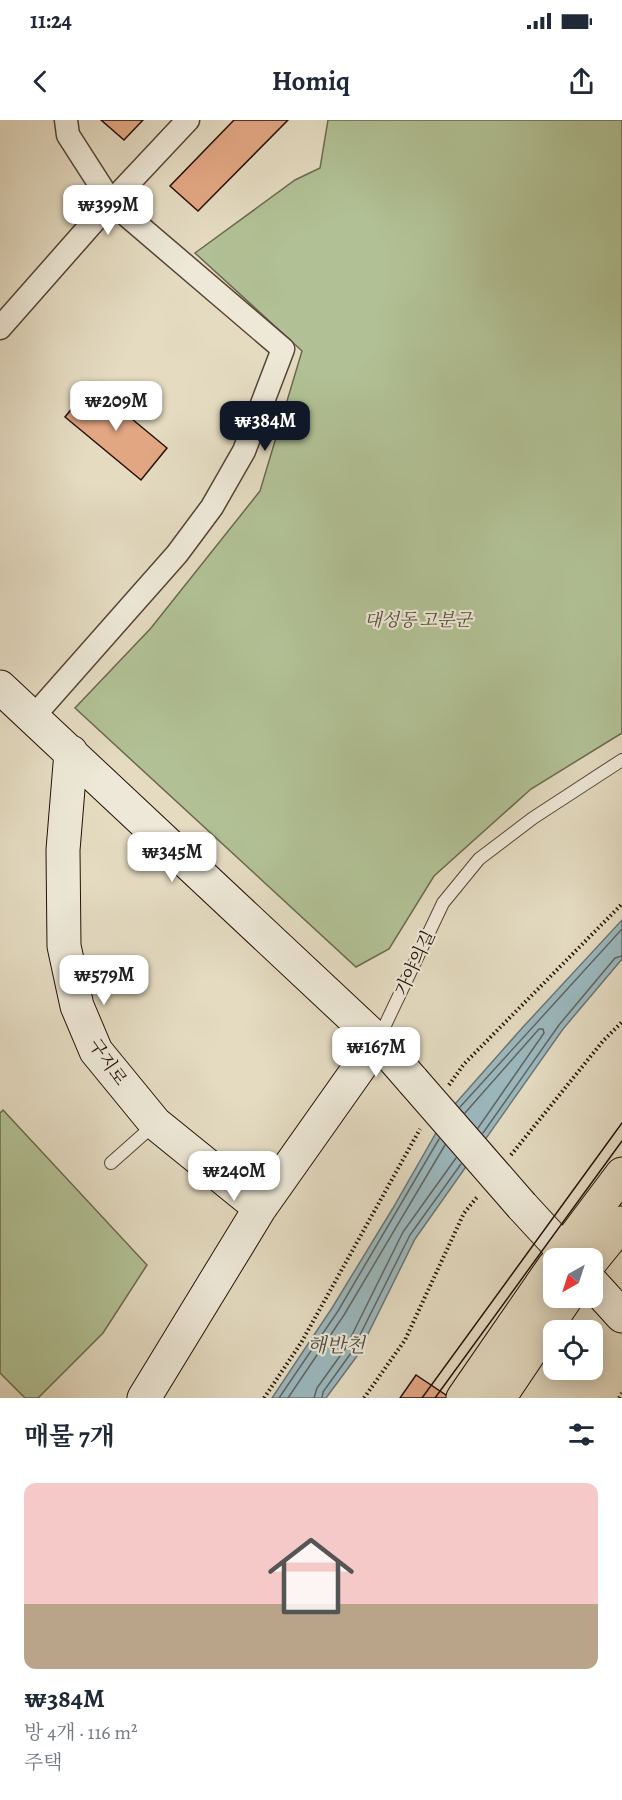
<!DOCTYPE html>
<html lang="ko">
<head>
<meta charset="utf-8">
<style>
  :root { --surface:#fff; --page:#f2f2f3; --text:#1f2937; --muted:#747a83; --line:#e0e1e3; --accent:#111827 }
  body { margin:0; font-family:Alegreya,"Noto Serif KR",serif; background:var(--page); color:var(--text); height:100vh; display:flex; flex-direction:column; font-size:22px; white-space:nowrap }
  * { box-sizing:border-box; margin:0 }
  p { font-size:20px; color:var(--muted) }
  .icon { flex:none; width:33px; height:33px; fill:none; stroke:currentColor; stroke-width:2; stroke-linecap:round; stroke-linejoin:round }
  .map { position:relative; height:1278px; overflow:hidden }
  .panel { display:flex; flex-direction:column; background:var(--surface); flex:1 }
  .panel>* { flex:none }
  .needle { width:39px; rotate:219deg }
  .controls { position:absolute; left:543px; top:1128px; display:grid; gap:12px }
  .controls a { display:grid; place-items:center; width:60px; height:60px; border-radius:12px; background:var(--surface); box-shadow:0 3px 15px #0003; font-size:30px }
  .price { position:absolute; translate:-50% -51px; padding:0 14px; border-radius:12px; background:#fff; color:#222; font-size:20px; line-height:39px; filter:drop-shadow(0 2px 3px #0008) }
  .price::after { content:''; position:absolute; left:50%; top:36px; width:18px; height:14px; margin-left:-9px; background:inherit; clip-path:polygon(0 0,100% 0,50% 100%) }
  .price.current { background:var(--accent); color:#fff }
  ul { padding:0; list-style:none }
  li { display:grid; align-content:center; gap:12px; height:318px; padding:0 24px }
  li+li { border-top:2px solid var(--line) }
  li span { display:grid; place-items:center; height:186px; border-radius:12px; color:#555 }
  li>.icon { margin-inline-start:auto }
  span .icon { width:108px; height:108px; fill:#fffc; stroke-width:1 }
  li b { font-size:26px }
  h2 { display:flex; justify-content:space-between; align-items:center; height:72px; padding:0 24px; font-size:26px }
  .status { display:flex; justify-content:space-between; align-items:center; height:42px; padding:0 30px; background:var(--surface); direction:ltr }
  .status svg { height:16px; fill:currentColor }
  header { display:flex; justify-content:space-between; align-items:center; height:78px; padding:0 24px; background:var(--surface); font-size:27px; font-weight:600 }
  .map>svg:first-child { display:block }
</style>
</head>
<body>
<div class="status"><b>11:24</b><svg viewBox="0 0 49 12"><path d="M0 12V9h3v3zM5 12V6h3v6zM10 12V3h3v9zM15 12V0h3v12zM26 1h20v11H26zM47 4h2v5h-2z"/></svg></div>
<header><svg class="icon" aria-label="back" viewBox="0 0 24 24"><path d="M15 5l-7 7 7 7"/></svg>Homiq<svg class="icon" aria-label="share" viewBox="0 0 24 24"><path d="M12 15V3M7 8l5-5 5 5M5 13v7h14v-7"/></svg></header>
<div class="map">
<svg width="622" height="1278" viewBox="0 0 622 1278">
  <rect width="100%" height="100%" fill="#e4dbc1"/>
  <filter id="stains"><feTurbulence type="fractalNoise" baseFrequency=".00333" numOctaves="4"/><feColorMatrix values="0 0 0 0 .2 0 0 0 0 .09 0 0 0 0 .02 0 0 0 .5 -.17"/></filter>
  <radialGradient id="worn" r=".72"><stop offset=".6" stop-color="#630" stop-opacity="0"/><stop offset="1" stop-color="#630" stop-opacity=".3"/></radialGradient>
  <path fill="#b1c195" stroke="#6c694e" stroke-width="1.5" d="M 328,0 L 622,0 L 622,613 L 531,669 L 434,756 L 389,829 L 356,847 L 75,588 L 151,508 L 260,371 L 302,231 L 195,133 L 295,60 L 320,48 Z
    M 3,990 L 147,1145 L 103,1213 L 38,1278 L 25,1278 L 0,1253 L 0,993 Z"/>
  <path fill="#9bb8be" stroke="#6c7575" stroke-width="1.5" d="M 622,800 L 622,839 L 563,909 L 415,1119 L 357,1236 L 326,1278 L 272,1278 L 332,1188 L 393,1088 L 448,992 L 523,907 Z"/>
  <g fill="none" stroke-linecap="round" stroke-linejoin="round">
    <path stroke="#606462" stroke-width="1.5" d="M 460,987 L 622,809
      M 465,993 L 539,909 L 543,909 L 544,913 L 478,1008
      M 483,1013 L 559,905 L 615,838 L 622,836
      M 279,1278 L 338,1191 L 439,1019
      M 288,1278 L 344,1195 L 445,1025
      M 314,1278 L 317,1268 L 345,1229 L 403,1112 L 456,1038
      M 322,1278 L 323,1272 L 351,1233 L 410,1115 L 461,1044"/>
  </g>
  <path fill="#e2a683" stroke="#261107" stroke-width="1.5" d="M 101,0 L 143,0 L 124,20 Z
    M 234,0 L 288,0 L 198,91 L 170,66 Z
    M 91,265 L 167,328 L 141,360 L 65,297 Z
    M 461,1254 L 496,1278 L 400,1278 L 416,1255 L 446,1275 Z"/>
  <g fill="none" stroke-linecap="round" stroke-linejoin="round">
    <g stroke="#564436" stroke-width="14">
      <path id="lane" d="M 378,920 L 443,783 L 479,739 L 533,698 L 622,640
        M 111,1043 L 155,1004"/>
    </g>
    <g stroke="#564436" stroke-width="25">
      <path id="street" d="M 0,208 L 111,82 L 188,0
        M 33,597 L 177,434 L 212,387 L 244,331 L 283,229 L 111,82 L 68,15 L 66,0"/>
    </g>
    <g stroke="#261107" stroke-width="35">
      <path id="secondary" d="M 0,567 L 378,921 L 413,961
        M 71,632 L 63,730 L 64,826 L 77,886 L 96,931 L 155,1003 L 260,1088
        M 522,1086 L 570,1138
        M 592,1163 L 622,1196
        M 144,1278 L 260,1088 L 378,921"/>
    </g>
    <g stroke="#261107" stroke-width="35">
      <path id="primary" d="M 559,1138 L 622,1054
        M 592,1140 L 622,1103
        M 463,1278 L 554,1146
        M 499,1278 L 566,1178"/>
    </g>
    <path stroke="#261107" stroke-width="4" stroke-dasharray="1.5 3" stroke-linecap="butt" d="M 449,965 L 464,944 L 622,784
      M 511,1035 L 603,921 L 622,902
      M 264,1278 L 301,1223 L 420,1009
      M 364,1278 L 405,1220 L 464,1093 L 478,1076
      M 619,1278 L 622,1273"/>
    <use href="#lane" stroke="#ede8d7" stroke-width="12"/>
    <use href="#street" stroke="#ede8d7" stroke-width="22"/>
    <use href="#secondary" stroke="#ede8d7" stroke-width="33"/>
    <use href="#primary" stroke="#e4dbc1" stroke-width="33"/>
    <path stroke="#261107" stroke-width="1.5" d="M 422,1278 L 622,1003
      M 435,1278 L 622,1021"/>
    <g stroke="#261107" stroke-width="35" stroke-linecap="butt">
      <path id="secondary-bridge" d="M 413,961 L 522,1086"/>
    </g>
    <use href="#secondary-bridge" stroke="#ede8d7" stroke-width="33"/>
  </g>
  <g text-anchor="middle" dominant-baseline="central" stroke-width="4.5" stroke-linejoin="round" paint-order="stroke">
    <g font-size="18" font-style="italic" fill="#574f39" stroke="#ede8d7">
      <text x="418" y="500">대성동 고분군</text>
    </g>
    <g font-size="18" fill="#261107" stroke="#ede8d7">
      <text transform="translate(415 843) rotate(-65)">가야의길</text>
      <text transform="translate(108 942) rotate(55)">구지로</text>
    </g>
    <g font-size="20" font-style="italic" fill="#4f4b47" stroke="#ede8d7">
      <text x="336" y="1225">해반천</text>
    </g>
  </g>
  <rect width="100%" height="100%" filter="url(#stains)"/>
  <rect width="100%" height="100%" fill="url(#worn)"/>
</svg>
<div class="controls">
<a><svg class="needle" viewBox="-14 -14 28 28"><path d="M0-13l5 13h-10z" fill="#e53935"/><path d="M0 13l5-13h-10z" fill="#747a83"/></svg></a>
<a><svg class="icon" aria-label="locate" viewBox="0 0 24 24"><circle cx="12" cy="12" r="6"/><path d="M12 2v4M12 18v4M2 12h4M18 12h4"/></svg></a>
</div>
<b class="price" style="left:108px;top:116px">₩399M</b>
<b class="price" style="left:116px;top:312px">₩209M</b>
<b class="price current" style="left:265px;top:332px">₩384M</b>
<b class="price" style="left:172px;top:763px">₩345M</b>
<b class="price" style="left:104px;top:886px">₩579M</b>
<b class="price" style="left:376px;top:958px">₩167M</b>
<b class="price" style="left:234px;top:1082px">₩240M</b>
</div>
<section class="panel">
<h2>매물 7개<svg class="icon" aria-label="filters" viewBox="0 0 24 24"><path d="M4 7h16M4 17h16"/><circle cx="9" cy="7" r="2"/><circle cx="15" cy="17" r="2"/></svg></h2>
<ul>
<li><span style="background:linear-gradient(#f6c9c9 65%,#b9a48a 0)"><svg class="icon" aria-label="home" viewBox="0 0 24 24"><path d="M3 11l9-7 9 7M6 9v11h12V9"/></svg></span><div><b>₩384M</b><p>방 4개 · 116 m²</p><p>주택</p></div></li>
</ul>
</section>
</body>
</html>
